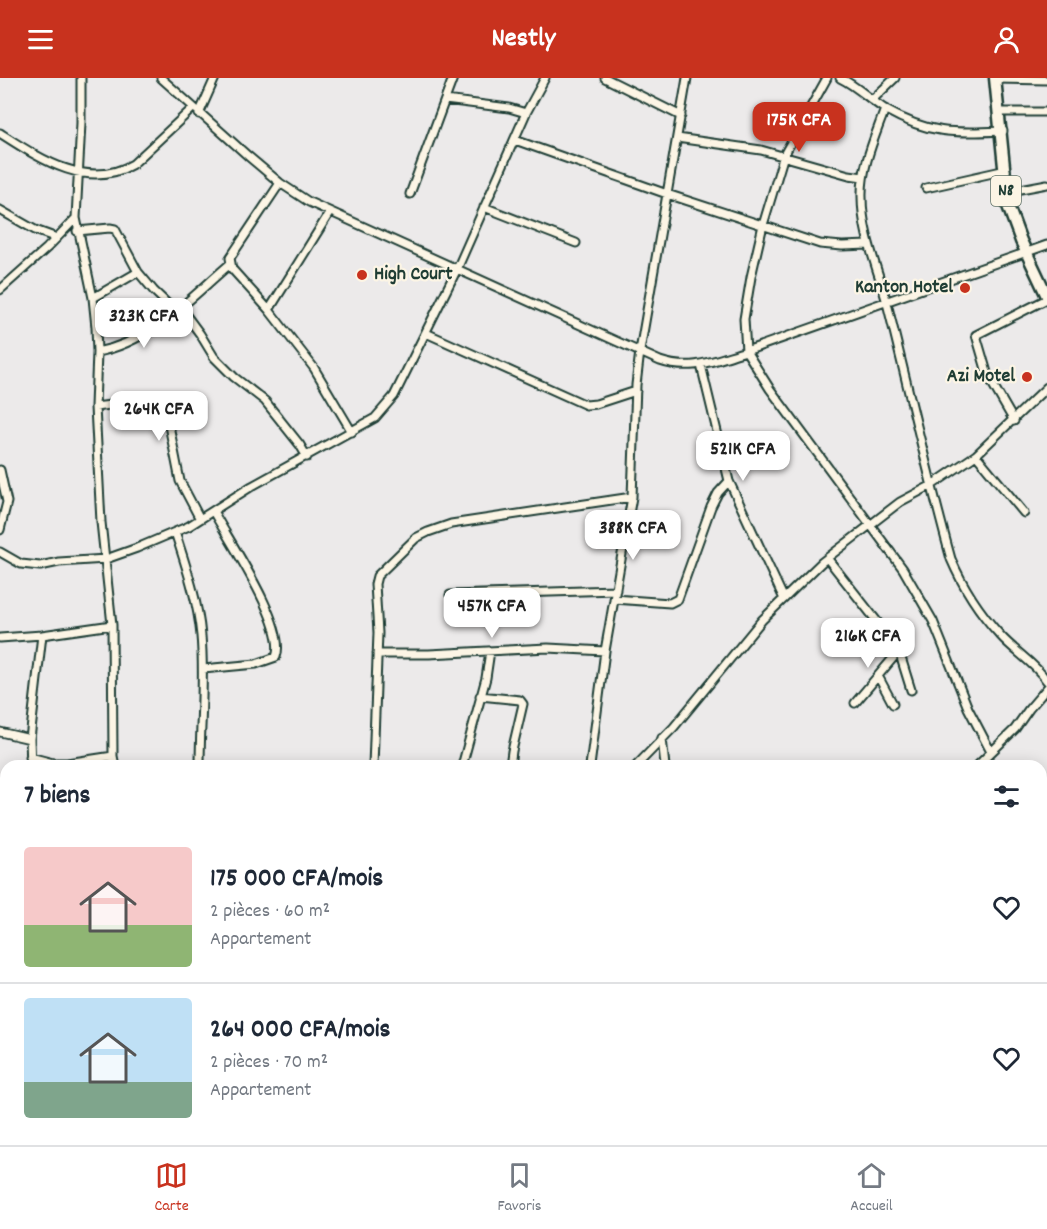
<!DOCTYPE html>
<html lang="fr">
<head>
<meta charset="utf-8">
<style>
  :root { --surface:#fff; --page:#f2f2f3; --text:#1f2937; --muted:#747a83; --line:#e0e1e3; --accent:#c8321e }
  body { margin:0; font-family:Dekko,sans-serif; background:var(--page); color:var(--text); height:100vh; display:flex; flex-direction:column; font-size:22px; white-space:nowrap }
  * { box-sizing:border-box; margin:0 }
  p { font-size:20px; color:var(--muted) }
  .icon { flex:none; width:33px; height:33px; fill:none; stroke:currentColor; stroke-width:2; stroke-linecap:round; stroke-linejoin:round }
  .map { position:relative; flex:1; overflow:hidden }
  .side { position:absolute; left:0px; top:682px; width:1047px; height:386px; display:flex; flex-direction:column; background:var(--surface); border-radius:18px 18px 0 0; box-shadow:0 3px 15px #0003 }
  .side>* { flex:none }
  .price { position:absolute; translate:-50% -51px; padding:0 14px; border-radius:12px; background:#fff; color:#222; font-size:20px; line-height:39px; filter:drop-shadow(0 2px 3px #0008) }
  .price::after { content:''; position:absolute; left:50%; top:36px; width:18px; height:14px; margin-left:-9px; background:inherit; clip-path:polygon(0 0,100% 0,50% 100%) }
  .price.active { background:var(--accent); color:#fff }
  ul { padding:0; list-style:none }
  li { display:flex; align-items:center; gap:18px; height:150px; padding:0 24px }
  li+li { border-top:2px solid var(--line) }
  li span { display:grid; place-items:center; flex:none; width:168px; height:120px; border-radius:6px; color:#555 }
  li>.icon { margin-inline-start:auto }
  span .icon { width:72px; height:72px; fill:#fffc; stroke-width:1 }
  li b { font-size:26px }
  h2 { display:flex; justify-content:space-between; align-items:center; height:72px; padding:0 24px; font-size:26px }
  header { display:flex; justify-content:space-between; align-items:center; height:78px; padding:0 24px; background:var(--accent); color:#fff; font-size:27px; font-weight:700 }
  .menu { display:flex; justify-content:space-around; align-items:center; height:84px; border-top:2px solid var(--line); background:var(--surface); font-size:16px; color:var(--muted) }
  .menu a { display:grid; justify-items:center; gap:3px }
  .menu .active { color:var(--accent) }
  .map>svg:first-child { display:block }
</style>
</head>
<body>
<header><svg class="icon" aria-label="menu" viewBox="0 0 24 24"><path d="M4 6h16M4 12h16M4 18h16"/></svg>Nestly<svg class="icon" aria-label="person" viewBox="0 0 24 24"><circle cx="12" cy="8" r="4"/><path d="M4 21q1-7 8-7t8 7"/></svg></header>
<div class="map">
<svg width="1047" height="1067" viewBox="0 0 1047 1067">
  <rect width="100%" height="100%" fill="#eceaea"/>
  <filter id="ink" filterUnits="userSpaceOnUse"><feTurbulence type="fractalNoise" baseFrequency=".0167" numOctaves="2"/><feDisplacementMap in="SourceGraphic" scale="12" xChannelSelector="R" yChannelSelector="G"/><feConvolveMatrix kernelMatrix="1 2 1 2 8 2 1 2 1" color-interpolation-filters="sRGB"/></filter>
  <g filter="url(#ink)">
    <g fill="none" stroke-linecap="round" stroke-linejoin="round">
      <g stroke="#1f3d34" stroke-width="11">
        <path id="minor" d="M 81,0 L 81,45 L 76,140 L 93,220 L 96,249 L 97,274 L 95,329 L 101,444 L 112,547 L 113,678 L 115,688
          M 161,0 L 248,78 L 280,105 L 309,124 L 660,283 C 692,294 715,282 746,273 L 1047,167
          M 605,0 L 681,38
          M 827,0 L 784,77 L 763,147 L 751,199 L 744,241 L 746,273 L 770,311 L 903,491 L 933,543 L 968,630 L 991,674
          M 840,0 C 857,8 870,22 886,32 C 930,57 955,55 1003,53
          M 995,1 L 1047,2
          M 445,22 L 509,30 L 526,35
          M 872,22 L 895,0
          M 885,31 C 875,59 861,89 862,119 C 862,157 879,193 888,229 C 909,313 928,398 951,481 C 963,509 980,535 1000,557 C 1015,574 1034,584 1047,603
          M 1003,34 L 1047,34
          M 199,36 L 215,0
          M 0,55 C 39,80 87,113 133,86 L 193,30
          M 677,60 L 761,72 L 849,97 L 863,99
          M 515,62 L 667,116 L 820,166 L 842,168 L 869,167
          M 280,105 L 230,180 L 232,191 L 269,232 L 314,290 L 352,354
          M 926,110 L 1006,92
          M 1010,113 L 1047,106
          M 410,116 L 453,0
          M 484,129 L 576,165
          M 0,132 L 35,152 L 57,160
          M 77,153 L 110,150 L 115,151 L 138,194 L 154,213 L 175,233
          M 0,212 L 47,170 L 76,140
          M 93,220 L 138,194
          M 180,229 L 200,256 L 214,279 L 234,299 L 265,323 L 300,367 L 307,379
          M 269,232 L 330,134
          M 426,255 L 586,327 L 596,326 L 636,313
          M 97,274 C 151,264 190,220 230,186
          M 701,287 L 729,403 L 784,521
          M 95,329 L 158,321 L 163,322 L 165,327 L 180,403 L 200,441
          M 1014,343 L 988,298 L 976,257 L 1047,221
          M 976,377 L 1024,435
          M 0,392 L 7,424 L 0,452
          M 175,454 C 186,488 198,523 201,558 C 205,601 200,645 200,688
          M 0,474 L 21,486 L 40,488 L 59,484 L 106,481 L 137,470 L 189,448 L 252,408 L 375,340 L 394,318 L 457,191 L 526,35 L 545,0
          M 827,480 L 898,570 L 911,612
          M 450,517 L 616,512
          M 614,521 L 670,525 L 678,521 L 711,429 L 718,415 L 729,403
          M 0,560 L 42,557 L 112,547
          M 377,576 L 429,576 L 548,570 L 605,573
          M 203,591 L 256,586 L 276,579 C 288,549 229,463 213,433
          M 878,598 L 893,626
          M 480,618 L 520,622 L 523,626 L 512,673 L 510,688
          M 855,625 L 899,573
          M 0,654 L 30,661
          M 662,660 L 665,688
          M 30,679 L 53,685 L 67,685 L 113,678
          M 31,688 L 30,661 L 42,557
          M 373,688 L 378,555 L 375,506 L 377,498 L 416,460 L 428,454 L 451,446 L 632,419
          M 462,688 L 486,600 L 490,573
          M 590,688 L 605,573 L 632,419 L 636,307 L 640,273 L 687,0
          M 636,688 L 674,649 L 762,542 L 822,484 L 900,424 L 932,407 L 976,377 L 1047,309
          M 977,688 L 1015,651 L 1029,631 L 1047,610
          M 1045,717 L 1047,716
          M 0,783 L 6,778
          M 1041,819 L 1047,815
          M 1041,1031 L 1047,1032
          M 0,1059 L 6,1052
          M 127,1062 L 127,1067
          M 342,1062 L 343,1067
          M 358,1062 L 400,1067
          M 793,1062 L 802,1067
          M 75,1067 L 85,1062
          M 213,1067 L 223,1062
          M 543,1067 L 543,1062
          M 770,1067 L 771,1062
          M 956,1067 L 956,1062
          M 1031,1067 L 1032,1062"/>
      </g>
      <g stroke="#1f3d34" stroke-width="15">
        <path id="highway" d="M 995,0 L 1008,128 L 1021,163 L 1047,218"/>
      </g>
      <use href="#minor" stroke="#fcf5e5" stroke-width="7"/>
      <use href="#highway" stroke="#fcf5e5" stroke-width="10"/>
    </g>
  </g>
  <g fill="#c8321e" stroke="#fcf5e5" stroke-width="2">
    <circle cx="362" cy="197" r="6"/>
    <circle cx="965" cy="210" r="6"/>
    <circle cx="1027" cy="299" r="6"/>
  </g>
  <g text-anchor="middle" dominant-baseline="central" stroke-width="4.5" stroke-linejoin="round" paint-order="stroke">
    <rect fill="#fcf5e5" stroke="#617469" stroke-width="1.5" x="991" y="98" width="30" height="30" rx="4.5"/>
    <g font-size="18" font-weight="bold" fill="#1f3d34">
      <text x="1006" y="113">N8</text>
    </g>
    <g font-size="20" font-weight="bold" fill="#1f3d34" stroke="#fcf5e5" text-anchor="end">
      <text x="374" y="197" text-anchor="start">High Court</text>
      <text x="953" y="210">Kanton Hotel</text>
      <text x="1015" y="299">Azi Motel</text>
    </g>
  </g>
</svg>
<b class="price active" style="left:799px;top:75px">175K CFA</b>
<b class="price" style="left:144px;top:271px">323K CFA</b>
<b class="price" style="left:159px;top:364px">264K CFA</b>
<b class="price" style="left:743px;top:404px">521K CFA</b>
<b class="price" style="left:633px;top:483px">388K CFA</b>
<b class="price" style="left:492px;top:561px">457K CFA</b>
<b class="price" style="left:868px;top:591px">216K CFA</b>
<section class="side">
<h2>7 biens<svg class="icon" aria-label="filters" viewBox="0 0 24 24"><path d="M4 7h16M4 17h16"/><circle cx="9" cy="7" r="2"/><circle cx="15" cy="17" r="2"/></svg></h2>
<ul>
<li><span style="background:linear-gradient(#f6c9c9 65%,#8fb573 0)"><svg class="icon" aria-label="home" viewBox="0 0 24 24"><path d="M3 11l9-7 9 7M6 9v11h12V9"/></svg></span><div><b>175 000 CFA/mois</b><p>2 pièces · 60 m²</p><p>Appartement</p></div><svg class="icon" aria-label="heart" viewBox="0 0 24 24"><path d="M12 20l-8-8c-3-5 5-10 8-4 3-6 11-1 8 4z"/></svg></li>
<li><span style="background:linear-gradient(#bfe0f5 70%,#7fa58c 0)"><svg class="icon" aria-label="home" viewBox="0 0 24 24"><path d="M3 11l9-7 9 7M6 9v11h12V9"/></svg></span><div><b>264 000 CFA/mois</b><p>2 pièces · 70 m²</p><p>Appartement</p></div><svg class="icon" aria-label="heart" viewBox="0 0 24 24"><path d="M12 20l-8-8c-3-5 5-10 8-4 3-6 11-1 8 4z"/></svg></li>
</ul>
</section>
</div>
<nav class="menu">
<a class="active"><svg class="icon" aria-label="map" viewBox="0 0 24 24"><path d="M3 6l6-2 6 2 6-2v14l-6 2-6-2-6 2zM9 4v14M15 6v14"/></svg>Carte</a>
<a><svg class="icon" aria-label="saved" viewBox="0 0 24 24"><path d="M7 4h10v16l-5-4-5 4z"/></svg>Favoris</a>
<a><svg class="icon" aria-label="home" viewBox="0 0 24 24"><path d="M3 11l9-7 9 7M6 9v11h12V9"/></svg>Accueil</a>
</nav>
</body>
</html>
